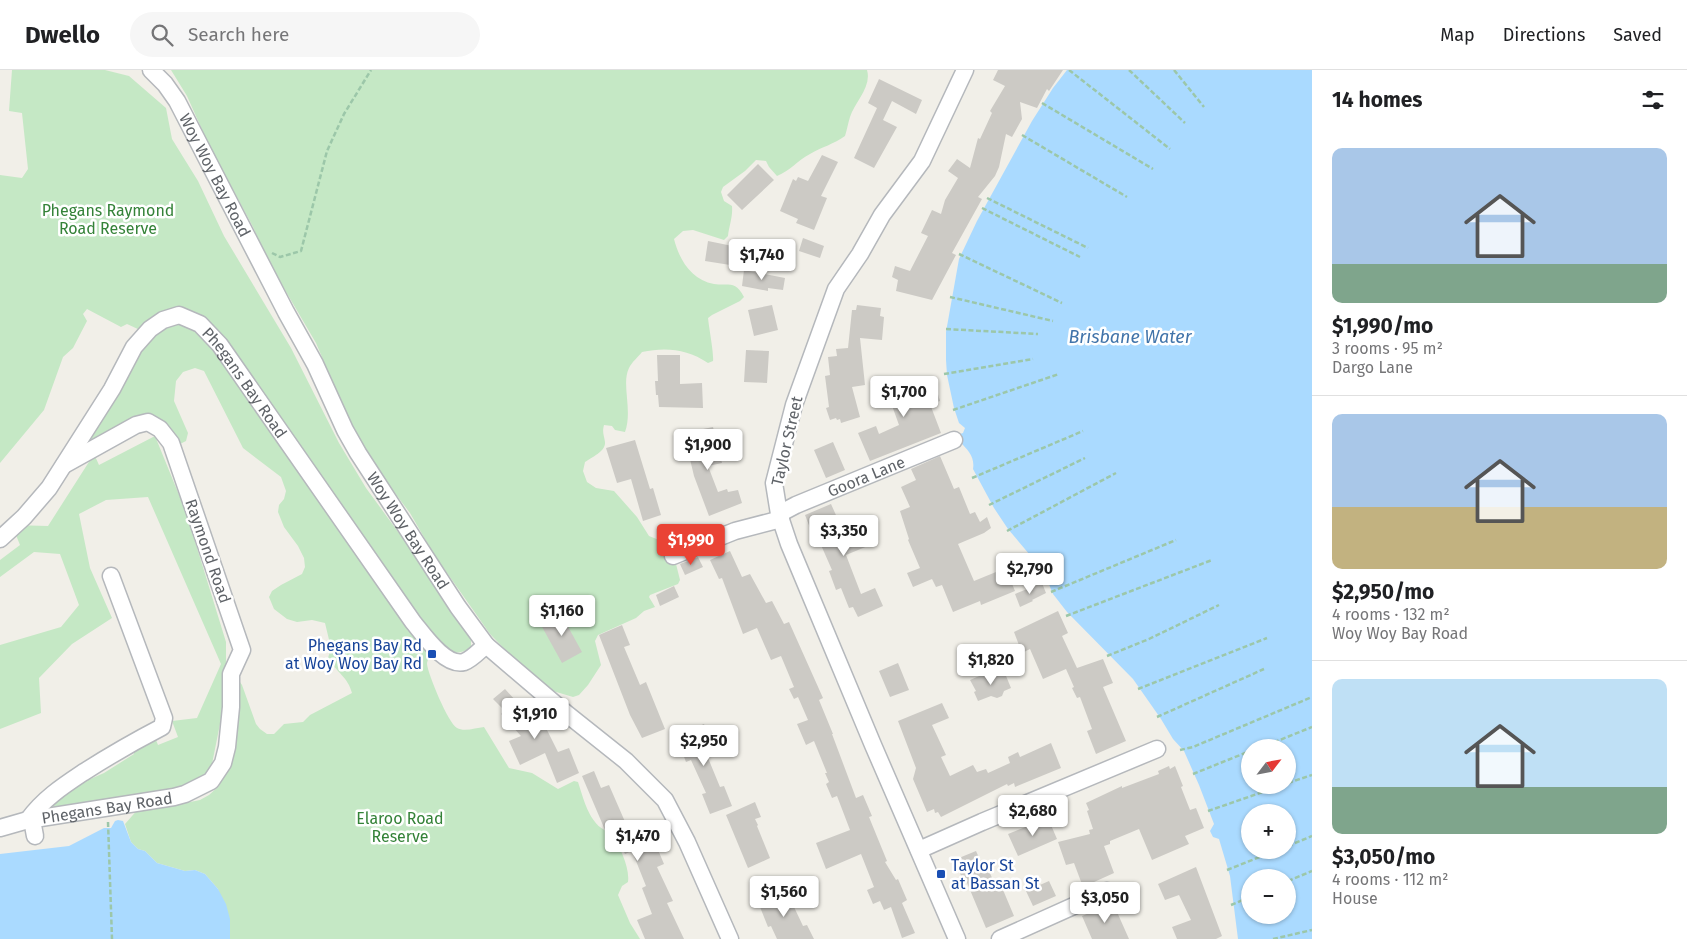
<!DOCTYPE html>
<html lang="en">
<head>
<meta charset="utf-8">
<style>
  :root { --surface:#fff; --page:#f6f6f6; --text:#202124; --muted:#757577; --line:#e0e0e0; --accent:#ea4335 }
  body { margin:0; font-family:"Fira Sans",sans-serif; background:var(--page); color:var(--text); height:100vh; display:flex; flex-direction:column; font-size:19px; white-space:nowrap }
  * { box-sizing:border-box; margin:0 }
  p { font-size:16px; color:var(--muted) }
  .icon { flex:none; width:28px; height:28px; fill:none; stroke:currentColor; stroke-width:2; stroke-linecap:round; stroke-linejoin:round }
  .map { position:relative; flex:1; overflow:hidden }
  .side { display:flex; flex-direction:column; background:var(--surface); width:375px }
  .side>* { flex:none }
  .needle { width:32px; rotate:58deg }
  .buttons { position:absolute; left:1241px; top:669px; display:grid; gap:10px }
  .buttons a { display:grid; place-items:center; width:55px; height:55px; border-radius:50%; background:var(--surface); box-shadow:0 1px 4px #0004; font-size:25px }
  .price { position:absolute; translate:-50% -42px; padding:0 11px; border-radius:5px; background:#fff; color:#222; font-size:16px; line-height:32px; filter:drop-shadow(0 1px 2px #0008) }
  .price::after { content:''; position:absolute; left:50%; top:30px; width:15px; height:11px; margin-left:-8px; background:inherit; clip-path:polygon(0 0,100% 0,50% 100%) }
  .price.on { background:var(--accent); color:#fff }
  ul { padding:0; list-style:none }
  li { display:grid; align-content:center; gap:10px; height:265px; padding:0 20px }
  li+li { border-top:1px solid var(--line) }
  li span { display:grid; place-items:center; height:155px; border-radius:10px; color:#555 }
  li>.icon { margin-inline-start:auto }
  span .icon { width:90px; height:90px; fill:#fffc; stroke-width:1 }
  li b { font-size:21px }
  h2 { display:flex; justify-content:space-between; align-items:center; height:60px; padding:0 20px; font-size:21px }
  header { display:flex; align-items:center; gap:30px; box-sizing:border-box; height:70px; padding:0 25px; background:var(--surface); border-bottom:1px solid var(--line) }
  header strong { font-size:24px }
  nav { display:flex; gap:28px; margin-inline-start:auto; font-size:18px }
  .search { width:350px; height:45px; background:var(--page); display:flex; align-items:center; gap:12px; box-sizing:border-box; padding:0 18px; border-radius:28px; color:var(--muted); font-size:19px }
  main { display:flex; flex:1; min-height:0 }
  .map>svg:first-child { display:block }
</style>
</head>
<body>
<header>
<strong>Dwello</strong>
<div class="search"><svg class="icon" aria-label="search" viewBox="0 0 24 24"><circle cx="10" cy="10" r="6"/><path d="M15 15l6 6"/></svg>Search here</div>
<nav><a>Map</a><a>Directions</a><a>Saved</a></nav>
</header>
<main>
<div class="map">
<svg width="1312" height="869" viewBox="0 0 1312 869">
  <rect width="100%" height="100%" fill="#f1efe8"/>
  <path fill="#c5e8c5" d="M 12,0 L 105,0 L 129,6 L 166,38 L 172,69 L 198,111 L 224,166 L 291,278 L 339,373 L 366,418 L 423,496 L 429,509 L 439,519 L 471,569 L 471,577 C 458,587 448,582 436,573 L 201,249 L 140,260 L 127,254 L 121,257 L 87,239 L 83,244 L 87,251 L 73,278 L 63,287 L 44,340 L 0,393 L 0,105 L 22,108 L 28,99 L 22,43 L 9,41 Z
    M 171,0 L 867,0 C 872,17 855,32 850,47 C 848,53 847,60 845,66 C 834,74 822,77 810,84 C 798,90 790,101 777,106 L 769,97 L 766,91 L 756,90 L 745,101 L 723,117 L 721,122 L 724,131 L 732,136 C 733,147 729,156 728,166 L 724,170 L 693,160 L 683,161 L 674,169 C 679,189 691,210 714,214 C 729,216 735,210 744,227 L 740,231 L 712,245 L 708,248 C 709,258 714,284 713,291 L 708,293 C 687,279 666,277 642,282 C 638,287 632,292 629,298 C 621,314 633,340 625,362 L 615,360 L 612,356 L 604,355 C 602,363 604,365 605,372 C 606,381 592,387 585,392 L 583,401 L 587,412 L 596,418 L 614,421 L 637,447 L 649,466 L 664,472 L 669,484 L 676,494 L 680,510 L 678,514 L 650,525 L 649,527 L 655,537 L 644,541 L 636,548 L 598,565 L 595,571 L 601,595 L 588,615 L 579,625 L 573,627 L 553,621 L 541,612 L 516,591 L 490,564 L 433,483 L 410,443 L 379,402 L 357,369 L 316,273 L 268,191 L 253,157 L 208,73 L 187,26 Z
    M 179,250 L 196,257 L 216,278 L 423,571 C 425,576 428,582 428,586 C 429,589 427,591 427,594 C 428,604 448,653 457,658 C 464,662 476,658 484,657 L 509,698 L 532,703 L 558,719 L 574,711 L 578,712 C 584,730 590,759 613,763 C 619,778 630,796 628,812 L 622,816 L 618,825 L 630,853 L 640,869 L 230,869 L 218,819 L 205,804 L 195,800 L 185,801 L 157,793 L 145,781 L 138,779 L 131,772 L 125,754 L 139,738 L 161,738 L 200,730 L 209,725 L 219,716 L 231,691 L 237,614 L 240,612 L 242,615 L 256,654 L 260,659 L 267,664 L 274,664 L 284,654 L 303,652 L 310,645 L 352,623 C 348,607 337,603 328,588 L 331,578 L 325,553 L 312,550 L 297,552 L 287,549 L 274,539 L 269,527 L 272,521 L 281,515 L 302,504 L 305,497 L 304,488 L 298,476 L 284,457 L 278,442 L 279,435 L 284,429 L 286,421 L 281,407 L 243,378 L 204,301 L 195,298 L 183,302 L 176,311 L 174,331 L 188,363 L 186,371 L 178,375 L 159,351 L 93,373 L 91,369 L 143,276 L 154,262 Z
    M 155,366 L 186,442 L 226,572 L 226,624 L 209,709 L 140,728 L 50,741 L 49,735 L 72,717 L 104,703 L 134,684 L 132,676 L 154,665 L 158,675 L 178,667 L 172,651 L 197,648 L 221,594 L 148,427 L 106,430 L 79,444 L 90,498 L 112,548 L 72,574 L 39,608 L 41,643 L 0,659 L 0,575 L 61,557 L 79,535 L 60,484 L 34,482 L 0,507 L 0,490 L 20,475 L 12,455 L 48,456 L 94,384 L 99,395 Z"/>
  <path fill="#aadaff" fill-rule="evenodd" d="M 1067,0 L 1312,0 L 1312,869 L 1238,869 L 1230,806 L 1219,769 L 1213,767 L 1210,761 L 1214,754 L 1199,715 L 1184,681 L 1173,669 L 1161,649 L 1133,609 L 1067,542 L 1053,524 L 1048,512 L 1035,491 L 1008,459 L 994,438 L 973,399 C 975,387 968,380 960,372 L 960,364 L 963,363 L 965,358 L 959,353 L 954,338 L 947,305 L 946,290 L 946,262 L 959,189 L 977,151 L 1032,51 L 1053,18 ZM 1250,678 L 1288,678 L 1288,715 L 1250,715 ZM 1250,742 L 1288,742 L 1288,780 L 1250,780 ZM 1250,808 L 1288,808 L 1288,845 L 1250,845 Z
    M 118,750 L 123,751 L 131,772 L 138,779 L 145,781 L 157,793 L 185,801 L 195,800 L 205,804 L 218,819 L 226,834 L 230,849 L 230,869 L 0,869 L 0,784 L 69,776 L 104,758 L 111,758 L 115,751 Z"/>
  <path fill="#cccac5" d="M 998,0 L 1063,0 L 1049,21 L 1047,19 L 1037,38 L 1020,32 L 1022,49 L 1012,67 L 1006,64 L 999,97 L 995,106 L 978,127 L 982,129 L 952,183 L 956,185 L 932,230 L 896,221 L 898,210 L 892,207 L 895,196 L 910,201 L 928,166 L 921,163 L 932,140 L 941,144 L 945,130 L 958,108 L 948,101 L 957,89 L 970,98 L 978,68 L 980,69 L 992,43 L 990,41 L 1005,16 L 993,10 Z
    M 879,9 L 922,30 L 916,44 L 892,31 L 883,50 L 897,57 L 874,98 L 854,88 L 877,38 L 868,33 Z
    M 822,85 L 838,92 L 821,126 L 827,128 L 814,160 L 796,153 L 798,149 L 780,141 L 793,109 L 796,111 L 798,107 L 808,111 Z
    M 758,94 L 774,110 L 742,140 L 727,125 Z
    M 803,168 L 824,176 L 820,188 L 799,181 Z
    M 708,171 L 752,180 L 749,198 L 705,191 Z
    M 744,200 L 785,208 L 783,220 L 768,218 L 768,221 L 742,216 Z
    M 772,235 L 778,260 L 754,266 L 748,240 Z
    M 857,235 L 881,238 L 880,246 L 884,247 L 882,270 L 860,268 L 865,315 L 852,317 L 860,347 L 841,353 L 840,349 L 837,350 L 836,348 L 830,350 L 826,338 L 829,337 L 825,306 L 830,305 L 828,287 L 837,286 L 836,279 L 848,278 L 852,240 L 856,240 Z
    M 746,280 L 769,281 L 767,313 L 744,312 Z
    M 657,285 L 680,285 L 680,314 L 702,313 L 703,338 L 659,337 L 658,325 L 656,325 L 655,311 L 658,311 Z
    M 933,307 L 940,331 L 930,334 L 941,363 L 870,391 L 858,363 L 876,356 L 879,364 L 899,355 L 890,330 L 878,333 L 874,319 L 897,313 L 898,318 Z
    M 713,357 L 722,393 L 708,396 L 718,422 L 727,419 L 728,422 L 738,420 L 742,433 L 709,446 L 694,406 L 689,385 L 682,387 L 679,372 L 698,365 L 698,360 Z
    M 635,370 L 650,419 L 653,418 L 661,445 L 643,451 L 631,409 L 617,413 L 606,378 Z
    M 833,372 L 845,400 L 826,408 L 814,380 Z
    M 940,386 L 954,419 L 959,417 L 970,444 L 975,442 L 980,452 L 987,447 L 991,458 L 984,463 L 958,474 L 974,511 L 996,502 L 1001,512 L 1010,509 L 1015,521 L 981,535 L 980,531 L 953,542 L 942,515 L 936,517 L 932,509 L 913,517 L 907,503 L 920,498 L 908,470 L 909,469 L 900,441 L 910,437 L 901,417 L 916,410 L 911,399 Z
    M 831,434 L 844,463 L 867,453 L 875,473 L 846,485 L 861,524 L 875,518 L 883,536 L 858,547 L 853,537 L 849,538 L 841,518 L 836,520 L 829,501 L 832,500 L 817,466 L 814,468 L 805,445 Z
    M 730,481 L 742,507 L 750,504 L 766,533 L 772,531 L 784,554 L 789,552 L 823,628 L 819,630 L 833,664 L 832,664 L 856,728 L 863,725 L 872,746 L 869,747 L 887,791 L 885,792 L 896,810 L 898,809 L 907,830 L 902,833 L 915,863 L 902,868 L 891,837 L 884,840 L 880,831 L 873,834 L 867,820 L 874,817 L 861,784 L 826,799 L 816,773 L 850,760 L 837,726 L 832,728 L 826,714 L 829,712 L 825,703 L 827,703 L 814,671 L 806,675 L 797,654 L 808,650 L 798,627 L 794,629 L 789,619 L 794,617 L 781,586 L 771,590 L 757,558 L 743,564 L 722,508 L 719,509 L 710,490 Z
    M 698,487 L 703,497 L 685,505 L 680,494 Z
    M 1042,513 L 1046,523 L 1032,530 L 1033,531 L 1020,537 L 1015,524 Z
    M 674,516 L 679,527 L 660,536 L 656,525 Z
    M 567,541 L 572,549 L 566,553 L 582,582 L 562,593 L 541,555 Z
    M 1058,541 L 1068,563 L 1062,566 L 1077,598 L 1103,589 L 1113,613 L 1103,617 L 1126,671 L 1096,684 L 1087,661 L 1092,659 L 1080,627 L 1077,628 L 1072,618 L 1074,617 L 1066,599 L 1043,609 L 1030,579 L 1022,583 L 1014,562 Z
    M 622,555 L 630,575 L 624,577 L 640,615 L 646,612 L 665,659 L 642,668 L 630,645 L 599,565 Z
    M 898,593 L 909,620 L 890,627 L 879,601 Z
    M 1004,601 L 1011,618 L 1004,621 L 1002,626 L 997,628 L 991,626 L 978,631 L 974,622 L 976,621 L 970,610 L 984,604 L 986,608 Z
    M 505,619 L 541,658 L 545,656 L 558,682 L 569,678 L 579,703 L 557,713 L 545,683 L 520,695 L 509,671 L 521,666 L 501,644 L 504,640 L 493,629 Z
    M 942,633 L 949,648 L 932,655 L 946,685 L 941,687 L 950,706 L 973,695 L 977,702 L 986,699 L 988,703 L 1010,693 L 1008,687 L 1018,682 L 1020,687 L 1051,673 L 1061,698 L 1015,717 L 1014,713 L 1008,716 L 1007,714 L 941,747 L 938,742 L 935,743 L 934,739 L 927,742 L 913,709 L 916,698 L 898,651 Z
    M 704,654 L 715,680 L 706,683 L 720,717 L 724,716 L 732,736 L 710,744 L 702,724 L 706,723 L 691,690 L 686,692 L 676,666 Z
    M 1169,696 L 1170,699 L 1175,696 L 1183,716 L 1181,717 L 1190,740 L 1196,738 L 1204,758 L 1185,766 L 1189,774 L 1152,790 L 1139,759 L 1110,771 L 1110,774 L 1104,776 L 1114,803 L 1083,817 L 1074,793 L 1066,795 L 1058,772 L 1090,764 L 1089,760 L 1093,759 L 1087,741 L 1089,740 L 1086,733 L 1122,716 L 1122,718 L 1159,704 L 1158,701 Z
    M 594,701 L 601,718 L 609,715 L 626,754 L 634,750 L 648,759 L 644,780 L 656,775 L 664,794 L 657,797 L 673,831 L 667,833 L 684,869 L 645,869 L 637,850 L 652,844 L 642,818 L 646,816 L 632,781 L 625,784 L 613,757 L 605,760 L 582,706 Z
    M 755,732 L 761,747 L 755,749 L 758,755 L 757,756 L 770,788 L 748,798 L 726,745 Z
    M 1048,748 L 1057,769 L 1018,786 L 1008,764 Z
    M 976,781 L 981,792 L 984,790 L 993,810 L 998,808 L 1014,846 L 986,858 L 965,808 L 963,810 L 954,790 Z
    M 1196,797 L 1222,866 L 1216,869 L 1177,869 L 1172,857 L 1191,850 L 1179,825 L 1165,830 L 1158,814 Z
    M 1049,811 L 1056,826 L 1033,836 L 1026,821 Z
    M 786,820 L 803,856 L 807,855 L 814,869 L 777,869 L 771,856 L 768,857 L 758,832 Z
    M 1113,833 L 1129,869 L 1092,869 L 1082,846 Z"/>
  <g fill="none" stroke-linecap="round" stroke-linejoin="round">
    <g stroke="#b5b8bc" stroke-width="19">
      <g id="minor">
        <path id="s1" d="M 151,0 L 165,14 L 177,31 L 286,242 L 315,294 L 345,360 L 358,383 L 458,537 L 486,575 L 567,644 L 626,691 L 665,730 L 687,772 L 730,869"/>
        <path id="s2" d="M 779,444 L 796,435 L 954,370"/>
        <path id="s3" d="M 0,469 L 24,447 L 49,418 L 112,319 L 134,277 L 150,259 L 163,250 L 179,245 L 200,254 L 220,275 L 413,552 C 423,564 445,597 464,592 C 472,589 479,581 486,575"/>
        <path d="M 673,486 L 735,461 L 781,449"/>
        <path d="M 28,750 C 43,729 63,716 84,702 C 109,686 135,671 162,657 L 164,648 L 111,506"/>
        <path d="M 32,750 L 35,766"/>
        <path id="s4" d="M 0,758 L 28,750 L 174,727 L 185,724 L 211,711 L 223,693 L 227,677 L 231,637 L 231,604 L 242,580 L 171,373 L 160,359 L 148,352 L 136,355 L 64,395"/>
        <path d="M 919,780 L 982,752 L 1157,679"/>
        <path d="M 957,869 L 873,675 L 789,474 L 779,444 L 774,413 L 794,335 L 836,219 L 860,184 L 882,145 L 922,91 L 965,0"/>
        <path d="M 1000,869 L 1107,821"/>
      </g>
    </g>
    <path stroke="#9cc7a9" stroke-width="2.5" stroke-dasharray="5 2.5" stroke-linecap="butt" d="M 1069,0 L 1170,79
      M 1129,0 L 1185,53
      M 1174,0 L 1204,37
      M 1042,33 L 1153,99
      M 1022,65 L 1127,127
      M 987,128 L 1088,178
      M 982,138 L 1080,187
      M 272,183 L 280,187 L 301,181 L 327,81 L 344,44 L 371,0
      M 959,184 L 1062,233
      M 950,227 L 1053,251
      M 946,259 L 1038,264
      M 944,304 L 1033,289
      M 953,340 L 1059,304
      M 972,408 L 1083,361
      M 989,435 L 1085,388
      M 1007,461 L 1116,403
      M 1051,522 L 1176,470
      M 1066,546 L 1212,490
      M 1107,586 L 1149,569 L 1219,535
      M 1138,619 L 1267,568
      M 1157,647 L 1264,599
      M 1260,678 L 1312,657
      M 1180,680 L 1193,677 L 1312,627
      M 1193,704 L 1250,681
      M 1288,713 L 1312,705
      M 1208,741 L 1283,715
      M 108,752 L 112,869
      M 1288,776 L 1312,766
      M 1227,800 L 1277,780
      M 1288,811 L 1312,801
      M 1231,835 L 1250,827
      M 1273,869 L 1312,860"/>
    <use href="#minor" stroke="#fff" stroke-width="16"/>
  </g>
  <g fill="#1a4fb4" stroke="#fff" stroke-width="2">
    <rect x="427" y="579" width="10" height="10" rx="2.5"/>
    <rect x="936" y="799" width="10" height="10" rx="2.5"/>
  </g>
  <g text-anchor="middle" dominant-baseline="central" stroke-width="5" stroke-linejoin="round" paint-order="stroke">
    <g font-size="16" fill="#5f6368" stroke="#fff">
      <text stroke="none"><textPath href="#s1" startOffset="124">Woy Woy Bay Road</textPath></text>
      <text stroke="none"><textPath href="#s3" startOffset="389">Phegans Bay Road</textPath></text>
      <text transform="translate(787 371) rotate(-77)">Taylor Street</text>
      <text stroke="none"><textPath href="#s2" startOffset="95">Goora Lane</textPath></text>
      <text stroke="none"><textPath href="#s1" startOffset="529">Woy Woy Bay Road</textPath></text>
      <text transform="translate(208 481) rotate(71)">Raymond Road</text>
      <text stroke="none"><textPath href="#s4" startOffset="109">Phegans Bay Road</textPath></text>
    </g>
    <g font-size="16" fill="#348238" stroke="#fff">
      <text x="108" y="140">Phegans Raymond<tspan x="108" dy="18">Road Reserve</tspan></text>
      <text x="400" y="748">Elaroo Road<tspan x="400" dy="18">Reserve</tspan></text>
    </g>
    <g font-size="16" fill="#164399" stroke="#fff" text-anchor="end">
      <text x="422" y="575">Phegans Bay Rd<tspan x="422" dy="18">at Woy Woy Bay Rd</tspan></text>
      <text x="951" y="795" text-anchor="start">Taylor St<tspan x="951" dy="18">at Bassan St</tspan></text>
    </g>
    <g font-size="18" font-style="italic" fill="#4174aa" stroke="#fff">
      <text x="1130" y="267">Brisbane Water</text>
    </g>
  </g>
</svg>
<div class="buttons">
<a><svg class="needle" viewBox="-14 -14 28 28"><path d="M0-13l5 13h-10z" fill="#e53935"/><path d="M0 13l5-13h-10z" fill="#757577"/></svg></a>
<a>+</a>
<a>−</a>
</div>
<b class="price" style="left:762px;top:211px">$1,740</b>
<b class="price" style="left:904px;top:348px">$1,700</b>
<b class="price" style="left:708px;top:401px">$1,900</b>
<b class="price" style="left:844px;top:487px">$3,350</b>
<b class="price on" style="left:691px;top:496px">$1,990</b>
<b class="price" style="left:1030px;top:525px">$2,790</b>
<b class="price" style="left:562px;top:567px">$1,160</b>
<b class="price" style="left:991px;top:616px">$1,820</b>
<b class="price" style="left:535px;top:670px">$1,910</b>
<b class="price" style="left:704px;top:697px">$2,950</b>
<b class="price" style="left:1033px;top:767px">$2,680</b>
<b class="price" style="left:638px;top:792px">$1,470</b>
<b class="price" style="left:784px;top:848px">$1,560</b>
<b class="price" style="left:1105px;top:854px">$3,050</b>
</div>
<section class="side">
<h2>14 homes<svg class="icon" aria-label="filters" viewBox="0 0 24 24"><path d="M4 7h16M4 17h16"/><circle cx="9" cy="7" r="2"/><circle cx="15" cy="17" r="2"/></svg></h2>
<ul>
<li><span style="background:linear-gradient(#a9c7e8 75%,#7fa58c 0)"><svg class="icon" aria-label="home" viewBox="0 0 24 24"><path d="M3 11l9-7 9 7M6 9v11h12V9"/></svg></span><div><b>$1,990/mo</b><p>3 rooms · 95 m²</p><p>Dargo Lane</p></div></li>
<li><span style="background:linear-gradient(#a9c7e8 60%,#c2b280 0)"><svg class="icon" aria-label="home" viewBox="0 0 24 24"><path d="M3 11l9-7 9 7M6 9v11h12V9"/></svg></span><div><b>$2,950/mo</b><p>4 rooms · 132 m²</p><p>Woy Woy Bay Road</p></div></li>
<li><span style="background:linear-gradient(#bfe0f5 70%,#7fa58c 0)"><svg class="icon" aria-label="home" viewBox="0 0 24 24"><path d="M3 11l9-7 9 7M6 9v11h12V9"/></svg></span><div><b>$3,050/mo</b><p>4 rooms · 112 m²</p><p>House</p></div></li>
</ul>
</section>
</main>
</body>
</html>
